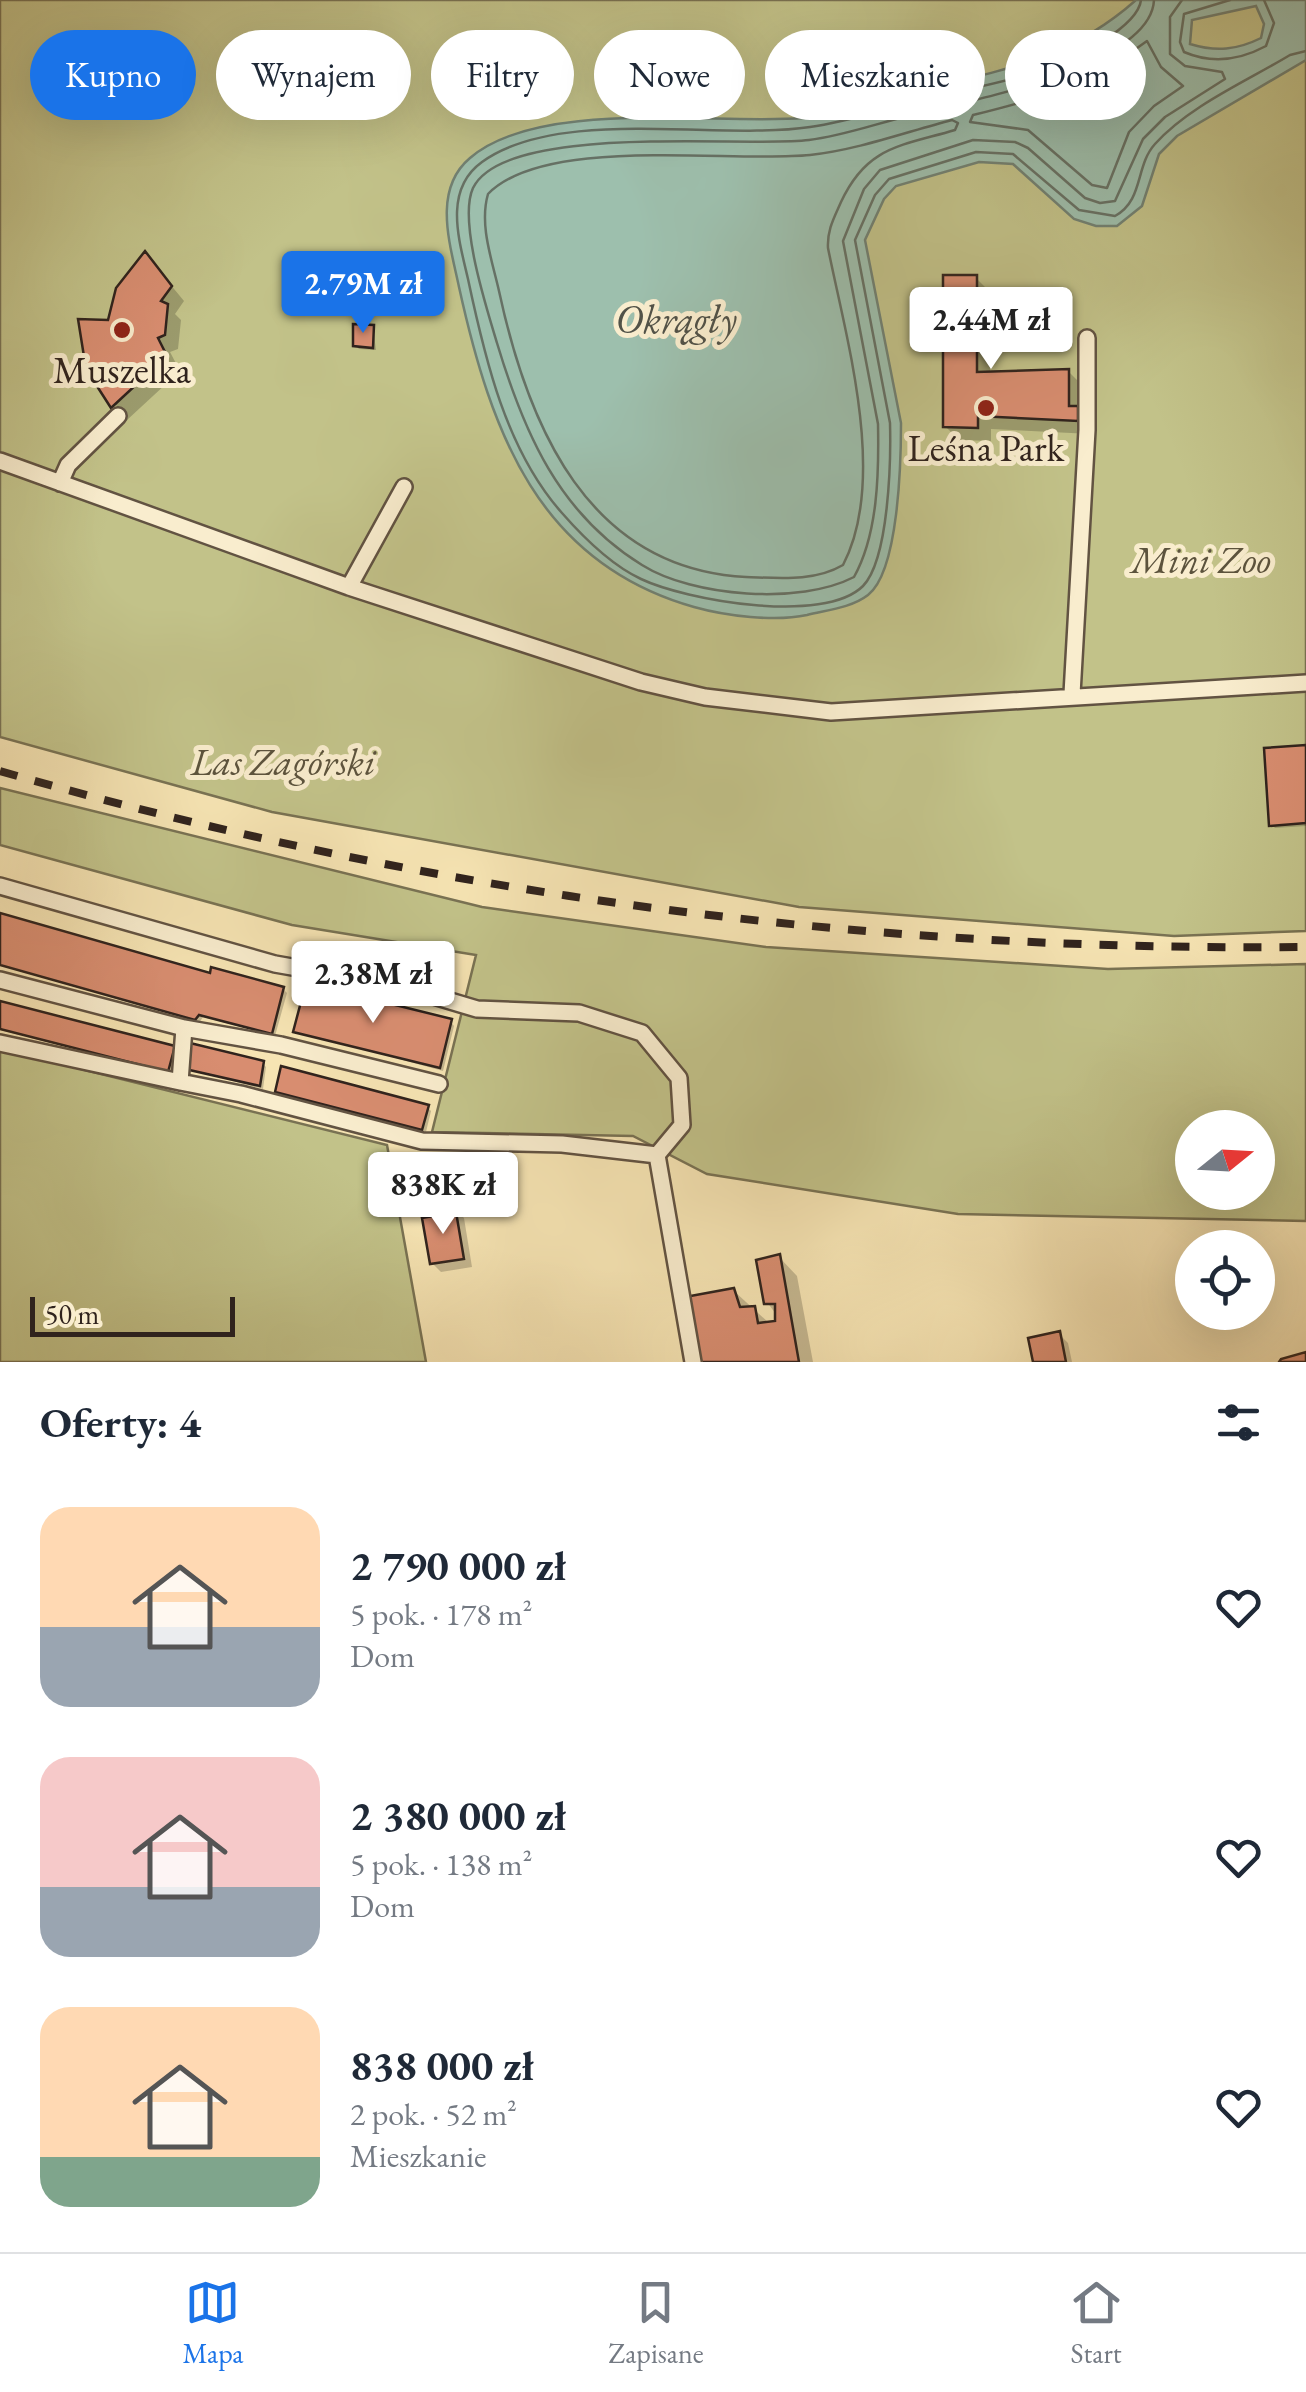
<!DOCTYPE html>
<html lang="pl">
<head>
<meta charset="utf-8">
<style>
  :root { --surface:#fff; --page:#f2f2f3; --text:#1f2937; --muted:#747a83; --line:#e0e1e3; --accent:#1a73e8 }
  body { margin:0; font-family:"EB Garamond",serif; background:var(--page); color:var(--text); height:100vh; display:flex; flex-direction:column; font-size:38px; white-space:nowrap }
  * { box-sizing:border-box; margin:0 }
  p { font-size:32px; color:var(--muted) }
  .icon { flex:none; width:55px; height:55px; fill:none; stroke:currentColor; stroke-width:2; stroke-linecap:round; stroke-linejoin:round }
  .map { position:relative; height:1362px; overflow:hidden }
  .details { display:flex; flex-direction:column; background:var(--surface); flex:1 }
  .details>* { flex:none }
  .banner { position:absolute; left:30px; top:30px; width:1248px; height:90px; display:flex; gap:20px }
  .needle { width:65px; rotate:72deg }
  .buttons { position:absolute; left:1175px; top:1110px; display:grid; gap:20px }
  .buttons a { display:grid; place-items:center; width:100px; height:100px; border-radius:50%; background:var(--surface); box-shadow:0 10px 40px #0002; font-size:50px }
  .scale { position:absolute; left:30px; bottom:25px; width:205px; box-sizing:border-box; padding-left:10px; border:5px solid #30231d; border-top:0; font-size:28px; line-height:35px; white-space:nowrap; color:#30231d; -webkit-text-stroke:8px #f9edce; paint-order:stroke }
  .price { position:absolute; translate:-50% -85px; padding:0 22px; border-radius:10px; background:#fff; color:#222; font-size:32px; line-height:65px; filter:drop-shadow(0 2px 5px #0008) }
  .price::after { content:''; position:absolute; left:50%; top:60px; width:30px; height:22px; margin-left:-15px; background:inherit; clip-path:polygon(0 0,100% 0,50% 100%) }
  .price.on { background:var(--accent); color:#fff }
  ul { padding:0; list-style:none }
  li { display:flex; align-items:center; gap:30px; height:250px; padding:0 40px }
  li span { display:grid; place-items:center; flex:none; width:280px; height:200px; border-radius:30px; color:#555 }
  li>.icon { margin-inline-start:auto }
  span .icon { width:120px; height:120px; fill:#fffc; stroke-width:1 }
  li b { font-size:42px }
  h2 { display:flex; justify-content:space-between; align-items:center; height:120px; padding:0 40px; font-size:42px }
  .chip { padding:0 35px; border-radius:45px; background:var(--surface); box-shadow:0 10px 40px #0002; font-size:35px; line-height:90px }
  .chip.on { background:var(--accent); color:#fff }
  .tabs { display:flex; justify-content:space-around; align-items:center; height:140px; border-top:2px solid var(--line); background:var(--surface); font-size:28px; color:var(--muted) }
  .tabs a { display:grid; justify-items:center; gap:5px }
  .tabs .on { color:var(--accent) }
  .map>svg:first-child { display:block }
</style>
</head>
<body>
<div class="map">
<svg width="1306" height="1362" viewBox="0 0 1306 1362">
  <rect width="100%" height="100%" fill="#f6e4b3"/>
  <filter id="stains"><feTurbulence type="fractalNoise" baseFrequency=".002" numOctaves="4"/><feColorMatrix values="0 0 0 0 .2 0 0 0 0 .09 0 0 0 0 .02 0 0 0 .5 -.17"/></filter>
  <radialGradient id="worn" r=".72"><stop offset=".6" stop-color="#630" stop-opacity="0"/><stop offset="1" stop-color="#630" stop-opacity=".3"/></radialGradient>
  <path fill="#c2c289" stroke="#797253" stroke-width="2.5" fill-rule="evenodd" d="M 0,0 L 1306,0 L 1306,931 L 1174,936 L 799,907 L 272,812 L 0,737 Z
    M 0,788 L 482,907 L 766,947 L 1108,969 L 1306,964 L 1306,1221 L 958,1214 L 707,1174 L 633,1136 L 432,1132 L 476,955 L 292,925 L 0,845 ZM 1192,1128 L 1258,1128 L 1258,1192 L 1192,1192 Z
    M 0,1049 L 387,1145 L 426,1362 L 0,1362 Z"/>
  <path fill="#9dbfad" stroke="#718173" stroke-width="2.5" fill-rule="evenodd" d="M 1136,0 L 1306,0 L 1306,60 L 1177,136 L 1159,154 L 1142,206 L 1117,226 L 1096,226 L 1074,219 L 1013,164 L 979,162 L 896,186 L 884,199 L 865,240 L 901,423 C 901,460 899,571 868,595 C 851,608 827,610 807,615 C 775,622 726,616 694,607 C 538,563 491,432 459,287 C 450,244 432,190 470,158 C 540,98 715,125 804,118 C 835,115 868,102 899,95 C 989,72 1063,65 1136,0 ZM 1256,6 L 1264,24 L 1261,38 C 1237,50 1216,52 1190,44 L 1192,20 Z"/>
  <path fill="#0003" d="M 146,255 L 184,301 L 175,314 L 181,320 L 178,349 L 170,352 L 180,371 L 127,420 L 88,368 Z
    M 976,278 L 990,292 L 990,374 L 1068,371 L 1082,385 L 1091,434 L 991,429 L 991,441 L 959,440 L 945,426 Z
    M 373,327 L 376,350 L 359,349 L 355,345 Z
    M 1306,748 L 1306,826 L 1275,828 L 1271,824 Z
    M 0,916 L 211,976 L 283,989 L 287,993 L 275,1036 L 203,1017 L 199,1023 L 0,965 Z
    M 0,1003 L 174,1048 L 178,1052 L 171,1074 L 0,1030 Z
    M 451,1022 L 454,1026 L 443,1071 L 296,1031 Z
    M 262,1063 L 266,1067 L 263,1089 L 188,1069 Z
    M 278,1091 L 427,1107 L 431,1111 L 426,1132 Z
    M 455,1209 L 464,1218 L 472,1267 L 441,1272 L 432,1263 L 441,1217 Z
    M 779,1257 L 797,1276 L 813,1362 L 700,1362 L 734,1291 L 769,1323 L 781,1321 L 767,1302 Z
    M 1059,1334 L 1068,1343 L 1072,1362 L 1035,1362 Z"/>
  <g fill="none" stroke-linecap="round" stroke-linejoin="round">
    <path stroke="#667165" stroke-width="2.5" d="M 1141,0 C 1138,27 1073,60 1048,68 C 1009,82 966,89 925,99 C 887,108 848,122 810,127 C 718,141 560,106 482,162 C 443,190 459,240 468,279 C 485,359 506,450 562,513 C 583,537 611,565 641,579 C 685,600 824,625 863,586 C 889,559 891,460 890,423 L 855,240 L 875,195 L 889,179 L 976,152 L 1013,154 L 1079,210 L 1115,216 C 1144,200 1135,166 1155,144 C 1189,106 1247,81 1290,55 L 1306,51
      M 1154,0 C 1151,67 964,102 912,115 C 878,123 843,136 809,140 C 744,148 505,122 473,188 C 458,221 487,309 497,343 C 524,433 559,514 642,565 C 693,597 800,605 854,577 C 878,534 879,473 878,424 L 843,241 L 864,189 L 880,170 L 973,140 L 1015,142 L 1028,148 L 1085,198 L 1100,203 L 1115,201 L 1143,139 L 1165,117 L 1225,79 L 1222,72 L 1185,66 L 1170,54 L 1170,17 L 1182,0
      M 1230,0 L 1184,14 L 1180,42 L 1184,52 C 1212,64 1240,60 1266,46 L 1274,23 L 1264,0
      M 1147,41 L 1161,67 L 1183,86 L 1154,106 L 1129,132 L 1107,188 L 1092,185 L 1028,130 L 970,122 L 973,115 C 1046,97 1085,86 1147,41 Z
      M 952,120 L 958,123 L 955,130 C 901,146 867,146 841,202 C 834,218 827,230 828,248 C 846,338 888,479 843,565 C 814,582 779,578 746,577 C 588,569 528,426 499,291 C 492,260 479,225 488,194 C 545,135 731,163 810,155 C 857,150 906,132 952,120 Z"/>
  </g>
  <path fill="#d88d70" stroke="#30231d" stroke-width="2.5" d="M 145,251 L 172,286 L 161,301 L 168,304 L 165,335 L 158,338 L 167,356 L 111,408 L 86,369 L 78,319 L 108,320 L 116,288 Z
    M 943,275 L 977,275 L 977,372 L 1069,369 L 1069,406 L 1078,406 L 1078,421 L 978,416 L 978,428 L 943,427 Z
    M 353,324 L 374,325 L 373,348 L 353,346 Z
    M 1306,745 L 1306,823 L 1269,826 L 1264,748 Z
    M 0,913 L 210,973 L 211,967 L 284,987 L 272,1034 L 199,1015 L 195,1020 L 0,965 Z
    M 306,983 L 452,1019 L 440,1068 L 293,1032 Z
    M 0,1001 L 175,1046 L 168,1072 L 0,1029 Z
    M 190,1043 L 264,1061 L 260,1086 L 185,1069 Z
    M 281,1066 L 429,1105 L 422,1130 L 275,1092 Z
    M 455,1206 L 464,1259 L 430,1264 L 422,1218 L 439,1215 L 440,1208 Z
    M 780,1254 L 799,1362 L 697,1362 L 685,1297 L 734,1288 L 740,1307 L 755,1306 L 758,1323 L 775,1321 L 775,1304 L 764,1304 L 756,1260 Z
    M 1060,1331 L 1066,1362 L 1033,1362 L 1028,1338 Z
    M 1306,1352 L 1306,1362 L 1279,1362 L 1281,1359 Z"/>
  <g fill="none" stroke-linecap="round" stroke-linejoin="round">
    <g stroke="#625342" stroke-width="20">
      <path id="lane" d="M 0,461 L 349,587 L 641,682 L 705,697 L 831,712 L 1306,683
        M 60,483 L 68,465 L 118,416
        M 349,587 L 404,487
        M 1072,694 L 1087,430 L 1087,338
        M 0,886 L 275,964 L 400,986 L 477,1009 L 579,1013 L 642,1033 L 679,1078 L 682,1125 L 657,1155 L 562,1144 L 422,1141 L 241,1094 L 180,1082
        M 0,980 L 184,1028 L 180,1082 L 0,1043
        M 184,1028 L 281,1045 L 439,1084
        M 657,1155 L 693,1362"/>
    </g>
    <use href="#lane" stroke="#f9edce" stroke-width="15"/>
    <path stroke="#30231d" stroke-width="8" stroke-dasharray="18 18" stroke-linecap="butt" d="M 0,771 C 425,894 863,952 1306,947"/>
  </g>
  <g fill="#8f2418" stroke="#f9edce" stroke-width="4">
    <circle cx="122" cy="330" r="10"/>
    <circle cx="986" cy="408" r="10"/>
  </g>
  <g text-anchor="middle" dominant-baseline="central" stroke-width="10" stroke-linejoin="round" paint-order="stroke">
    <g font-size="38" fill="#30231d" stroke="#f9edce">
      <text x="122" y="369">Muszelka</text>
      <text x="986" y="447">Leśna Park</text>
    </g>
    <g font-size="38" font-style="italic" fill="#5c533d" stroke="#f9edce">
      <text x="1201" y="559">Mini Zoo</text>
      <text x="283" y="761">Las Zagórski</text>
    </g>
    <g font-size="40" font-style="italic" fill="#515248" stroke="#f9edce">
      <text x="676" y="319">Okrągły</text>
    </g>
  </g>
  <rect width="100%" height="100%" filter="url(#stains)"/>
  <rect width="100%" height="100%" fill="url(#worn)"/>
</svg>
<div class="buttons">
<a><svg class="needle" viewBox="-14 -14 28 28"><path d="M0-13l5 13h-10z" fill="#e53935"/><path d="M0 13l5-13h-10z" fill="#747a83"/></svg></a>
<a><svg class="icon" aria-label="locate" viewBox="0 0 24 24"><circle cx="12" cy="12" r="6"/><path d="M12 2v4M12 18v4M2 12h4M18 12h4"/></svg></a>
</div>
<div class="scale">50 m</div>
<b class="price on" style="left:363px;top:336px">2.79M zł</b>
<b class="price" style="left:991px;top:372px">2.44M zł</b>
<b class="price" style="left:373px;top:1026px">2.38M zł</b>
<b class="price" style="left:443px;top:1237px">838K zł</b>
<div class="banner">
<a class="chip on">Kupno</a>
<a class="chip">Wynajem</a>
<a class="chip">Filtry</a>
<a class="chip">Nowe</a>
<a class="chip">Mieszkanie</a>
<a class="chip">Dom</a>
</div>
</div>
<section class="details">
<h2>Oferty: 4<svg class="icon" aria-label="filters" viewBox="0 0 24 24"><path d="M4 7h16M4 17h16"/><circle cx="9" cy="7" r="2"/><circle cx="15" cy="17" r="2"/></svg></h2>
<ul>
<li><span style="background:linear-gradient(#ffd9b3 60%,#9aa5b1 0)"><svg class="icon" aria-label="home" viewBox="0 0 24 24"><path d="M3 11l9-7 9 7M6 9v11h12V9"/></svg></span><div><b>2 790 000 zł</b><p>5 pok. · 178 m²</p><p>Dom</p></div><svg class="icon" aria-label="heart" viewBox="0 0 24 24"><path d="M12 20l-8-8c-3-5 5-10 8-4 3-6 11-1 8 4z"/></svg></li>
<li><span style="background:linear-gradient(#f6c9c9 65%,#9aa5b1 0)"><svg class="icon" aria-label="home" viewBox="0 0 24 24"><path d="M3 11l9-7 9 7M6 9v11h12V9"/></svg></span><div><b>2 380 000 zł</b><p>5 pok. · 138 m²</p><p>Dom</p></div><svg class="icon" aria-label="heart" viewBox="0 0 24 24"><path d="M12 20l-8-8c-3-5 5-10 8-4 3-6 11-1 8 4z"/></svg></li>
<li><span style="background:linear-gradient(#ffd9b3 75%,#7fa58c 0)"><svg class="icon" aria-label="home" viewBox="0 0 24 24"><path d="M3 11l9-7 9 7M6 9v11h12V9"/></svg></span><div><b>838 000 zł</b><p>2 pok. · 52 m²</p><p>Mieszkanie</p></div><svg class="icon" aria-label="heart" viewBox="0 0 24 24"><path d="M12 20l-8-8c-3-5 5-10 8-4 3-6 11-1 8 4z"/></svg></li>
</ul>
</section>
<nav class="tabs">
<a class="on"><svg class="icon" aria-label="map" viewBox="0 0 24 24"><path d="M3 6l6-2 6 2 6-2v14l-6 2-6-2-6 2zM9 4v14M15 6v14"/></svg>Mapa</a>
<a><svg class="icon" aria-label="saved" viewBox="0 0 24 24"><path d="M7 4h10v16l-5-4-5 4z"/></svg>Zapisane</a>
<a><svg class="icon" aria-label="home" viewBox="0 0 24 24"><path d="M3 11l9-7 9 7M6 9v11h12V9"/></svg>Start</a>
</nav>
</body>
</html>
